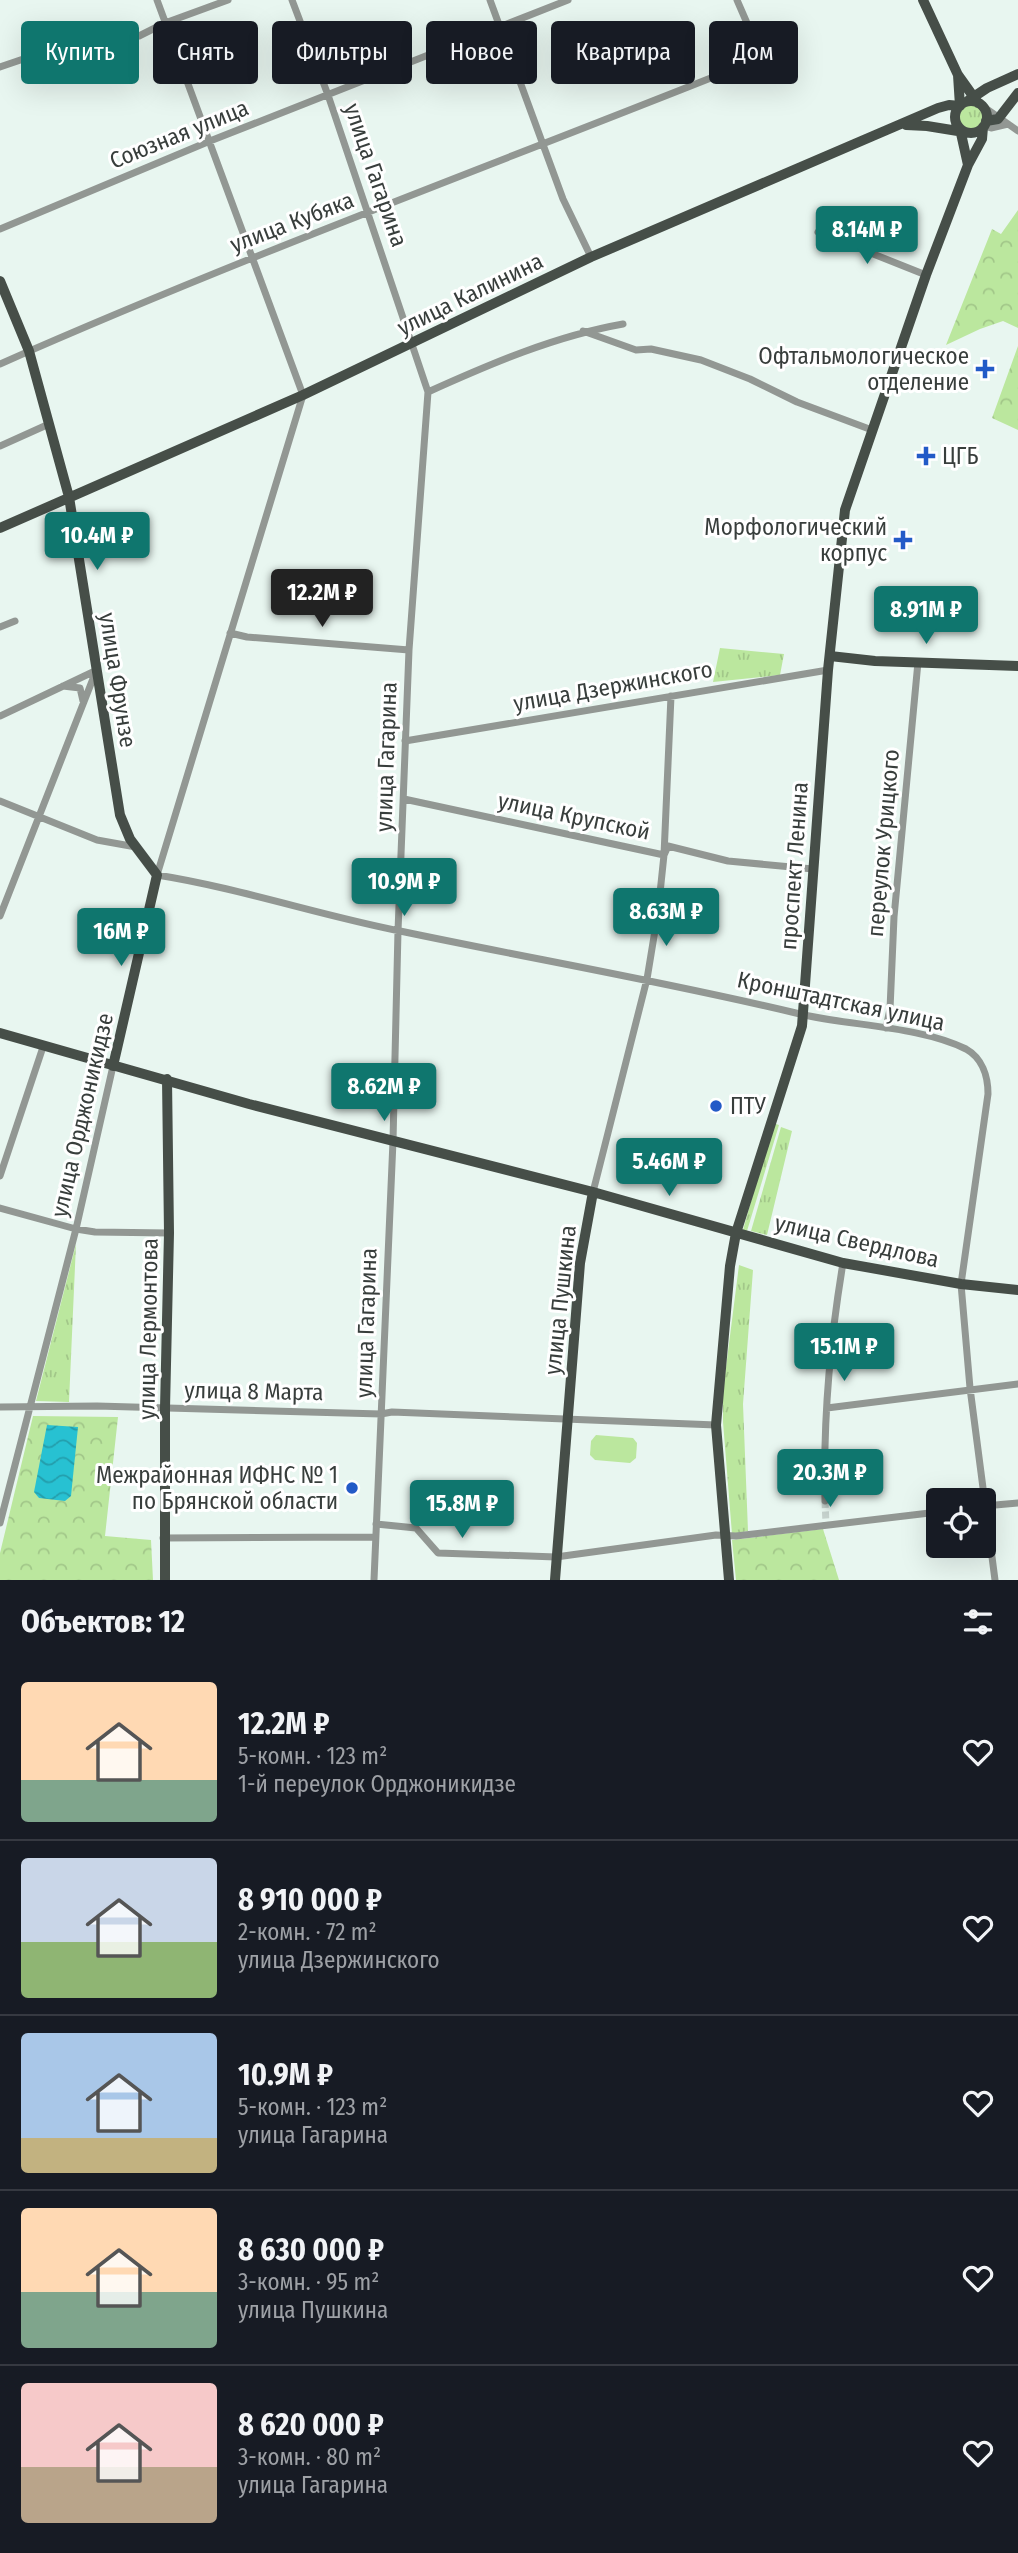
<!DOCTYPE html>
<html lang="ru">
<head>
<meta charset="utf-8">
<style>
  :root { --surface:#171b24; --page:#242831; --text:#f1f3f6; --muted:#9ea1a6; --line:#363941; --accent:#0f766e }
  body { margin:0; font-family:"Fira Sans Condensed",sans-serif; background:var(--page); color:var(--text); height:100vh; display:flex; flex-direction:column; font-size:26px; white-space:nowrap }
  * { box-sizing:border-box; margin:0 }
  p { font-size:23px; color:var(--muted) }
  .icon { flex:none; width:38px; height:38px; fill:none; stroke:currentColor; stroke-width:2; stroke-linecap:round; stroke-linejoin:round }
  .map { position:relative; height:1580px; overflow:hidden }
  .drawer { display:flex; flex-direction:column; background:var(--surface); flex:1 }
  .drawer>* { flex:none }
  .top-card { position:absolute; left:21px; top:21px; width:976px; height:63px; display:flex; gap:14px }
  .fabs { position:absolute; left:926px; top:1488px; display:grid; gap:14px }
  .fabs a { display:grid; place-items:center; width:70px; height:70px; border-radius:7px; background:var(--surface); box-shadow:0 7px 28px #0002; font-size:35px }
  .price { position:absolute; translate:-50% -60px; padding:0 16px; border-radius:7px; background:var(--accent); color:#fff; font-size:23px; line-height:46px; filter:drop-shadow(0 2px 4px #0008) }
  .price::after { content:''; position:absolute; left:50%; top:42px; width:21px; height:16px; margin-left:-10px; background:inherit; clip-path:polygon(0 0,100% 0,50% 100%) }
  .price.selected { background:#222; color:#fff }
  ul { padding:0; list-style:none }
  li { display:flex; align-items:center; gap:21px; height:175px; padding:0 21px }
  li+li { border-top:2px solid var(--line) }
  li span { display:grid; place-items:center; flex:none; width:196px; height:140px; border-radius:7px; color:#555 }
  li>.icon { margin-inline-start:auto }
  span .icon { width:84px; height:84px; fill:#fffc; stroke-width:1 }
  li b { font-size:30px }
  h2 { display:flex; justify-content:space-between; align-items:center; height:84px; padding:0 21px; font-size:30px }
  .tag { padding:0 24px; border-radius:7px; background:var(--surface); box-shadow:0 7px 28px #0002; font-size:24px; line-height:63px }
  .tag.selected { background:var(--accent); color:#fff }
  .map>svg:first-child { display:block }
</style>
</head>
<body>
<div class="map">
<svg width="1018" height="1580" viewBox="0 0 1018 1580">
  <defs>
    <pattern id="grass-tufts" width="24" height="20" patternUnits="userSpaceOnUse" patternTransform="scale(1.75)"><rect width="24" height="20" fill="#bbe79e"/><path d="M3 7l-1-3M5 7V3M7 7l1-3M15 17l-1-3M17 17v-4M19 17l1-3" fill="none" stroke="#a2c789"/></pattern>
    <pattern id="forest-crowns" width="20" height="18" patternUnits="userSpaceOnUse" patternTransform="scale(1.75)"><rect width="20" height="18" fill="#bbe79e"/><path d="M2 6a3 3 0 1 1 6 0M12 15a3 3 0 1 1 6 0" fill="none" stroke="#a2c789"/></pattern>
    <pattern id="water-waves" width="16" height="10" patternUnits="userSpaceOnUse" patternTransform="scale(1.75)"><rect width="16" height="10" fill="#27c1d2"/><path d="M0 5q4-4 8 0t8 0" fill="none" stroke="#239eac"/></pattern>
  </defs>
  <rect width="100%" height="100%" fill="#e8f6f0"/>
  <path fill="url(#grass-tufts)" d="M959 117a12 12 0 1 1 24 0a12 12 0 1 1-24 0Z
    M 720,648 L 784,654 L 780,675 L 713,682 Z
    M 773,1123 L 779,1125 L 747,1231 L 743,1230 Z
    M 781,1127 L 792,1131 L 767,1235 L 751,1231 Z
    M 76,1244 L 69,1402 L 36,1401 Z
    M 739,1265 L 753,1270 L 743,1404 L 748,1531 L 732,1534 L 723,1422 L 723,1391 Z"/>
  <path fill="url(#forest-crowns)" d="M 1018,210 L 1018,328 L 1003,321 L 980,329 L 946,345 L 992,229 L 1001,234 Z
    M 1018,346 L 1018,430 L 992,418 Z
    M 33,1416 L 118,1417 L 105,1536 L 151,1540 L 153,1580 L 0,1580 L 0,1553 Z
    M 823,1529 L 839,1580 L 736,1580 L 732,1540 Z"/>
  <path fill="#bbe79e" d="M 596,1435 L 633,1438 L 637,1443 L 636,1458 L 630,1463 L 595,1460 L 590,1455 L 591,1441 Z"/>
  <path fill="url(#water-waves)" d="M 47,1425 L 78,1427 L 71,1496 L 65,1501 L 39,1498 L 34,1492 Z"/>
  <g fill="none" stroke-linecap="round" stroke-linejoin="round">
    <path stroke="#c5d1cc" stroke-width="7" stroke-dasharray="7 3.5" stroke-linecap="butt" d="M 825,1501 L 826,1524"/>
    <path stroke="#929793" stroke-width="7" d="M 157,0 L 303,395 L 157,875 C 239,888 319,915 400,931 C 533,959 667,982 800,1014 C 850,1026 920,1026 966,1049 C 982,1058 988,1076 988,1094 L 961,1284 L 970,1388 L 995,1580
      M 292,0 L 328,95 L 428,392 L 409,650 L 398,931 L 393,1141 L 374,1580
      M 490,0 L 563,199 L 591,257
      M 0,67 L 38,54 L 139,36 L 165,23 L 228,0
      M 984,107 L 1018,131
      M 984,126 L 991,128 L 1008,124
      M 0,229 L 210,141 L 568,0
      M 818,232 L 926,275
      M 583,331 L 636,350 L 651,349 L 701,360 L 750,379 L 797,402 L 872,430
      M 0,364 C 249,254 504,161 756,60 L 760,53 L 737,0
      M 428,392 C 490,364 555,336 623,324
      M 0,446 L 49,424
      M 0,627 L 15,621
      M 230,633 L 247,637 L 409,650
      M 63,686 L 80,688 L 83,701
      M 0,716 L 97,670
      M 405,741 L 828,670
      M 404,799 L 664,855 L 668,846 L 728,861 L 813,869
      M 0,801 L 97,840 L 136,847
      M 0,916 L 96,671
      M 886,1028 L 890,1009 L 894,917 L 918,662
      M 0,1176 L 43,1047
      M 593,1192 L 647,979 L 658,912 L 664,855 L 671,696
      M 0,1208 L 76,1229 L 95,1232 L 169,1233
      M 0,1407 L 97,1406 L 381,1414 L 392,1412 L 716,1425
      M 827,1408 L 1018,1384
      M 825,1501 C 823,1421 830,1341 843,1263
      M 984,1506 L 1018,1503
      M 0,1523 L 76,1229 L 113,1066
      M 376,1524 L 416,1528 L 438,1553 L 556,1557 L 716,1535 L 736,1536 L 938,1512
      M 163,1538 L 375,1537"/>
    <path stroke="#464e48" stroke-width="10" d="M 923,0 L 958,75 L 978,103
      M 958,75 L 960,106
      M 969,100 L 987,88 L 1018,74
      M955 117a16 16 0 1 1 32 0a16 16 0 1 1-32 0Z
      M 986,121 L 998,119 L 1018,93
      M 906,125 L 927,126 L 964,132
      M 960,129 L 968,165
      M 0,281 L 29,351 L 69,497 L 120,815 L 130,839 L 157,875 L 113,1066
      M 0,528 L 303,395 L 591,257 L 938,108 L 949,105 L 960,106
      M 830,656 L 875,661 L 1018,666
      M 0,1033 L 249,1104 L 593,1192 L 843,1263 L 961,1284 L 1018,1290
      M 165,1580 L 165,1408 L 169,1233 L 167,1079
      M 555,1580 L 580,1263 L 593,1192
      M 729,1580 L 716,1425 L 730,1266 L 736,1233 L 802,1026 L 828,670 L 845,510 L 926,275 L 968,165 L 982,139 L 983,127"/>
  </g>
  <g fill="#235ac7" stroke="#fff" stroke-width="2.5">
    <path d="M981.5 358.5h7v7h7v7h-7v7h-7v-7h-7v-7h7z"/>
    <path d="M922.5 445.5h7v7h7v7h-7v7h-7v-7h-7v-7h7z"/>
    <path d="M899.5 529.5h7v7h7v7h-7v7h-7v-7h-7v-7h7z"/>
    <circle cx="716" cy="1106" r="7"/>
    <circle cx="352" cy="1488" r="7"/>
  </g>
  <g text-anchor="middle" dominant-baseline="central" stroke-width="6" stroke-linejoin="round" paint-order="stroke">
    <g font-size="23" fill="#383e3c" stroke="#fff">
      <text transform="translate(179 134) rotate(-22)">Союзная улица</text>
      <text transform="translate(376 175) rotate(71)">улица Гагарина</text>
      <text transform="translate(292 222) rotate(-21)">улица Кубяка</text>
      <text transform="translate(470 294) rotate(-26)">улица Калинина</text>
      <text transform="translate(118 680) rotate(81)">улица Фрунзе</text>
      <text transform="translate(613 686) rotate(-10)">улица Дзержинского</text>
      <text transform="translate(386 757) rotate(-88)">улица Гагарина</text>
      <text transform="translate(574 816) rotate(12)">улица Крупской</text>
      <text transform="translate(883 843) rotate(-85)">переулок Урицкого</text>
      <text transform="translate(794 866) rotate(-86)">проспект Ленина</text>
      <text transform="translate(841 1001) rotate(12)">Кронштадтская улица</text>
      <text transform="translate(82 1115) rotate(-77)">улица Орджоникидзе</text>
      <text transform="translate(857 1241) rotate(13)">улица Свердлова</text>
      <text transform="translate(560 1300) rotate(-84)">улица Пушкина</text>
      <text transform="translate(366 1323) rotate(-88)">улица Гагарина</text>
      <text transform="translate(148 1329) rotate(-89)">улица Лермонтова</text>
      <text transform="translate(254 1391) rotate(1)">улица 8 Марта</text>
    </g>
    <g font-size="23" fill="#383e3c" stroke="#fff" text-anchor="end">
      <text x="969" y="356">Офтальмологическое<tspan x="969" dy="26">отделение</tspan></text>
      <text x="942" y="456" text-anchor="start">ЦГБ</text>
      <text x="887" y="527">Морфологический<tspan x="887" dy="26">корпус</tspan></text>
      <text x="730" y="1106" text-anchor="start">ПТУ</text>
      <text x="338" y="1475">Межрайонная ИФНС № 1<tspan x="338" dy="26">по Брянской области</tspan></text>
    </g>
  </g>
</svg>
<div class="fabs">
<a><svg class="icon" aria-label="locate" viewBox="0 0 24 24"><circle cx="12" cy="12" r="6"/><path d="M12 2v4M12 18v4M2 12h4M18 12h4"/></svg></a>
</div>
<b class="price" style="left:867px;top:266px">8.14M ₽</b>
<b class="price" style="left:97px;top:572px">10.4M ₽</b>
<b class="price selected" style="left:322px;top:629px">12.2M ₽</b>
<b class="price" style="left:926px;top:646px">8.91M ₽</b>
<b class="price" style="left:404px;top:918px">10.9M ₽</b>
<b class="price" style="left:666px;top:948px">8.63M ₽</b>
<b class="price" style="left:121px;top:968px">16M ₽</b>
<b class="price" style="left:384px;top:1123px">8.62M ₽</b>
<b class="price" style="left:669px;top:1198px">5.46M ₽</b>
<b class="price" style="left:844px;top:1383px">15.1M ₽</b>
<b class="price" style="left:830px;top:1509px">20.3M ₽</b>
<b class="price" style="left:462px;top:1540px">15.8M ₽</b>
<div class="top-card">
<a class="tag selected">Купить</a>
<a class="tag">Снять</a>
<a class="tag">Фильтры</a>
<a class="tag">Новое</a>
<a class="tag">Квартира</a>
<a class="tag">Дом</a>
</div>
</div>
<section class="drawer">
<h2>Объектов: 12<svg class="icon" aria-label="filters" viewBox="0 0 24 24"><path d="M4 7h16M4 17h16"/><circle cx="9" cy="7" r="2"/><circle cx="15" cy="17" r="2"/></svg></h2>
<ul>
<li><span style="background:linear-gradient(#ffd9b3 70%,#7fa58c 0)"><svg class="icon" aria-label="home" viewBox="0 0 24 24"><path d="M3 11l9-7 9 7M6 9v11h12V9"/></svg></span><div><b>12.2M ₽</b><p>5-комн. · 123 m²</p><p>1-й переулок Орджоникидзе</p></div><svg class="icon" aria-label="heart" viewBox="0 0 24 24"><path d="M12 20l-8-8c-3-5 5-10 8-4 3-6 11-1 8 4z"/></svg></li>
<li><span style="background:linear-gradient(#c9d6e8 60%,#8fb573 0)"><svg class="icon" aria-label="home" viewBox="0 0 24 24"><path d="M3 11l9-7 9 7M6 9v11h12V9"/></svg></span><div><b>8 910 000 ₽</b><p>2-комн. · 72 m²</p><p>улица Дзержинского</p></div><svg class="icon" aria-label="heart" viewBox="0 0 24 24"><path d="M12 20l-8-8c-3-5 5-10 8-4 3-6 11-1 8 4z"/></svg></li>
<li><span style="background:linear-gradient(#a9c7e8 75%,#c2b280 0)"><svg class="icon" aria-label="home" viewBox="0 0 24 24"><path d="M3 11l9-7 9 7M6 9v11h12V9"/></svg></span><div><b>10.9M ₽</b><p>5-комн. · 123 m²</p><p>улица Гагарина</p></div><svg class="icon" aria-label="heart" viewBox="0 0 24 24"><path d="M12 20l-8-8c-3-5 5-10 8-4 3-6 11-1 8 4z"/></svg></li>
<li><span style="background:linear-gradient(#ffd9b3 60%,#7fa58c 0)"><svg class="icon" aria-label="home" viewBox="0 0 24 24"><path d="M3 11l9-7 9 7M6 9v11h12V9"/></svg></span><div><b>8 630 000 ₽</b><p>3-комн. · 95 m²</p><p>улица Пушкина</p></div><svg class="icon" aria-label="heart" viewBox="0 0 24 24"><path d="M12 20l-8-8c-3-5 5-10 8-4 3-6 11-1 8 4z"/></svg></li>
<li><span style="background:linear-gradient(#f6c9c9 60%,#b9a48a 0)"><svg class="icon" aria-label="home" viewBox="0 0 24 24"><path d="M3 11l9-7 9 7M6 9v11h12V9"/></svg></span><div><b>8 620 000 ₽</b><p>3-комн. · 80 m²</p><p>улица Гагарина</p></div><svg class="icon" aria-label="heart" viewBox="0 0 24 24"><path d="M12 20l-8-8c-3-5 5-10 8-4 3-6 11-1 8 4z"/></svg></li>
</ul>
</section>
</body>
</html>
